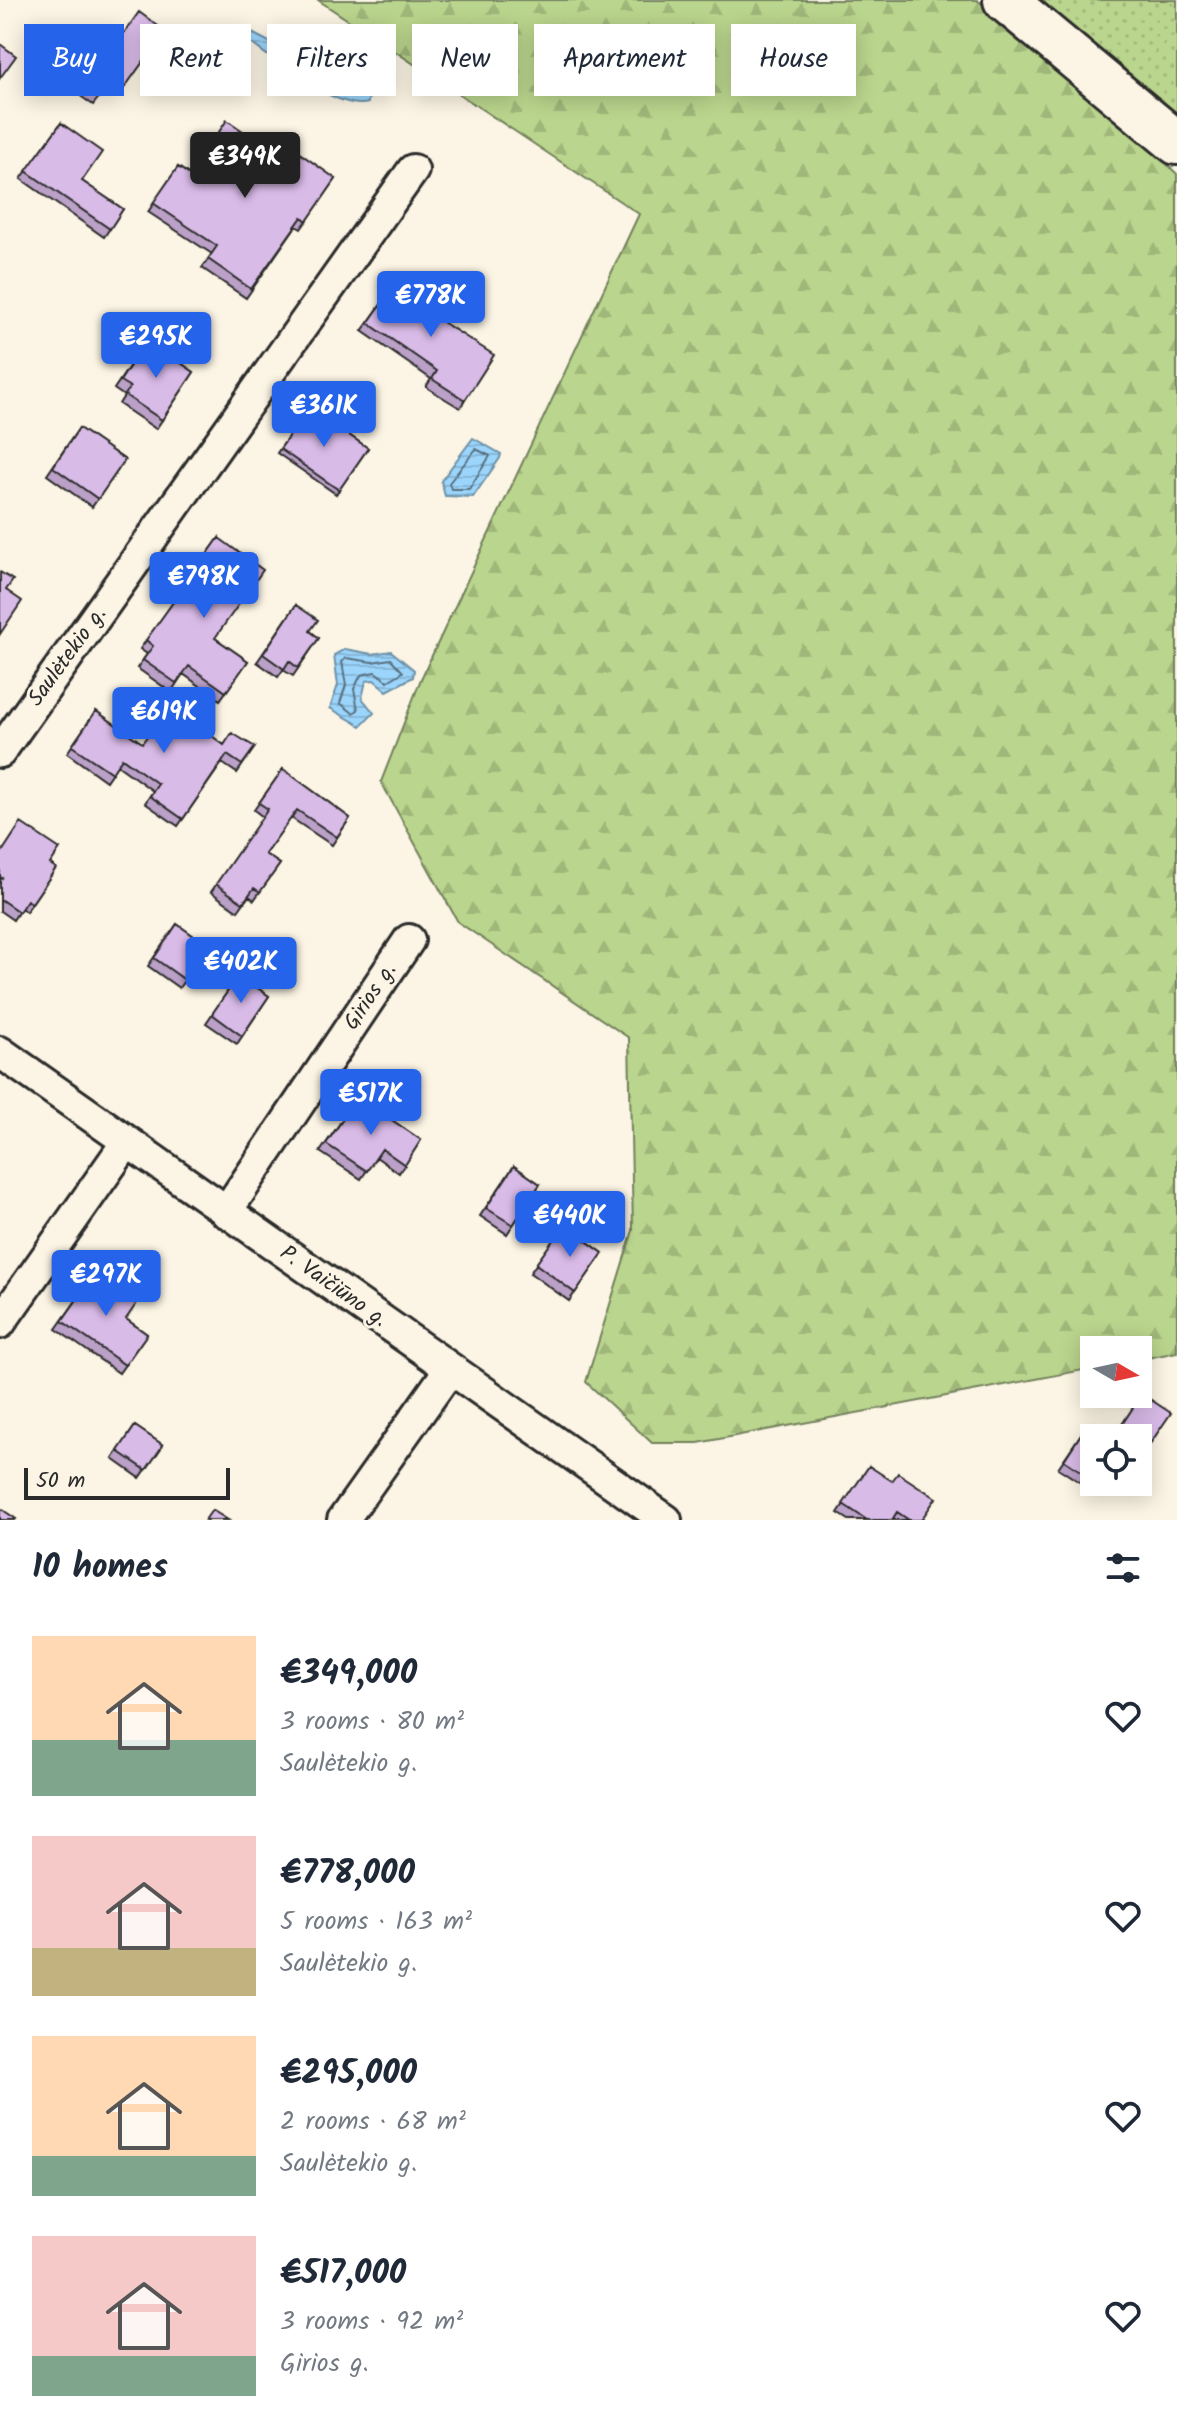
<!DOCTYPE html>
<html lang="en">
<head>
<meta charset="utf-8">
<style>
  :root { --surface:#fff; --page:#f6f6f7; --text:#1f2937; --muted:#747a83; --accent:#2563eb }
  body { margin:0; font-family:Kalam,sans-serif; background:var(--page); color:var(--text); height:100vh; display:flex; flex-direction:column; font-size:30px; white-space:nowrap }
  * { box-sizing:border-box; margin:0 }
  p { font-size:26px; color:var(--muted) }
  .icon { flex:none; width:44px; height:44px; fill:none; stroke:currentColor; stroke-width:2; stroke-linecap:round; stroke-linejoin:round }
  .map { position:relative; height:1520px; overflow:hidden }
  .panel { display:flex; flex-direction:column; background:var(--surface); flex:1 }
  .panel>* { flex:none }
  .hud { position:absolute; left:24px; top:24px; width:1130px; height:72px; display:flex; gap:16px }
  .needle { width:52px; rotate:99deg }
  .tools { position:absolute; left:1080px; top:1336px; display:grid; gap:16px }
  .tools a { display:grid; place-items:center; width:72px; height:72px; border-radius:0px; background:var(--surface); box-shadow:0 4px 20px #0003; font-size:40px }
  .scale { position:absolute; left:24px; bottom:20px; width:206px; box-sizing:border-box; padding-left:8px; border:4px solid #2b2b2b; border-top:0; font-size:22px; line-height:28px; white-space:nowrap; color:#2b2b2b; -webkit-text-stroke:6px #fcf5e5; paint-order:stroke }
  .price { position:absolute; translate:-50% -68px; padding:0 18px; border-radius:8px; background:var(--accent); color:#fff; font-size:26px; line-height:52px; filter:drop-shadow(0 2px 4px #0008) }
  .price::after { content:''; position:absolute; left:50%; top:48px; width:24px; height:18px; margin-left:-12px; background:inherit; clip-path:polygon(0 0,100% 0,50% 100%) }
  .price.selected { background:#222; color:#fff }
  ul { padding:0; list-style:none }
  li { display:flex; align-items:center; gap:24px; height:200px; padding:0 32px }
  li span { display:grid; place-items:center; flex:none; width:224px; height:160px; border-radius:0px; color:#555 }
  li>.icon { margin-inline-start:auto }
  span .icon { width:96px; height:96px; fill:#fffc; stroke-width:1 }
  li b { font-size:34px }
  h2 { display:flex; justify-content:space-between; align-items:center; height:96px; padding:0 32px; font-size:34px }
  .tag { padding:0 28px; border-radius:0px; background:var(--surface); box-shadow:0 4px 20px #0003; font-size:28px; line-height:72px }
  .tag.selected { background:var(--accent); color:#fff }
  .map>svg:first-child { display:block }
</style>
</head>
<body>
<div class="map">
<svg width="1177" height="1520" viewBox="0 0 1177 1520">
  <defs>
    <pattern id="grass-dots" width="8" height="8" patternUnits="userSpaceOnUse" patternTransform="scale(2)"><rect width="8" height="8" fill="#bad58d"/><path d="M2 2h.1M6 6h.1" fill="none" stroke="#a0b77a" stroke-width="1.8" stroke-linecap="round"/></pattern>
    <pattern id="forest-firs" width="22" height="20" patternUnits="userSpaceOnUse" patternTransform="scale(2)"><rect width="22" height="20" fill="#bad58d"/><path d="M5 1l3.5 6h-7zM16 11l3.5 6h-7z" fill="#a0b77a"/></pattern>
    <pattern id="water-rules" width="6" height="5" patternUnits="userSpaceOnUse" patternTransform="scale(2)"><rect width="6" height="5" fill="#9bd5fc"/><path d="M0 2.5h6" fill="none" stroke="#86b7d8"/></pattern>
  </defs>
  <rect width="100%" height="100%" fill="#fcf5e5"/>
  <filter id="ink" filterUnits="userSpaceOnUse"><feTurbulence type="fractalNoise" baseFrequency=".0125" numOctaves="2"/><feDisplacementMap in="SourceGraphic" scale="16" xChannelSelector="R" yChannelSelector="G"/><feConvolveMatrix kernelMatrix="1 2 1 2 8 2 1 2 1" color-interpolation-filters="sRGB"/></filter>
  <g filter="url(#ink)">
    <path fill="url(#grass-dots)" stroke="#72805c" stroke-width="2" d="M 1038,0 L 1177,0 L 1177,117 Z"/>
    <path fill="url(#forest-firs)" stroke="#72805c" stroke-width="2" d="M 318,0 L 977,0 L 1124,123 L 1177,174 L 1177,1352 L 1138,1360 L 1138,1350 L 1094,1350 L 1094,1368 L 698,1443 L 652,1443 L 586,1382 L 633,1230 L 629,1038 L 458,922 L 381,782 L 421,679 L 639,214 Z"/>
    <path fill="url(#water-rules)" stroke="#6e91a8" stroke-width="2" d="M 252,33 L 369,94 L 368,103 C 337,112 271,57 245,39 L 247,34 Z
      M 473,438 L 501,454 L 500,458 L 473,497 L 445,496 L 441,481 Z
      M 345,649 L 372,654 L 391,651 L 414,670 L 413,677 L 387,691 L 374,680 L 366,681 L 362,698 L 374,713 L 361,726 L 330,708 L 338,685 L 334,655 Z"/>
    <g fill="none" stroke-linecap="round" stroke-linejoin="round">
      <path stroke="#586f7f" stroke-width="2" d="M 476,449 L 490,456 L 469,489 L 451,489 L 449,483 Z
        M 346,658 L 372,662 L 391,659 L 403,672 L 388,681 L 375,672 L 361,675 L 354,689 L 358,710 L 353,713 L 340,703 L 346,685 L 342,662 Z"/>
      <g stroke="#2b2b2b" stroke-width="36">
        <path id="street" d="M 0,752 L 413,170
          M 0,1052 L 666,1520
          M 226,1212 L 409,940
          M 0,1323 L 127,1142
          M 343,1520 L 450,1369"/>
      </g>
      <g stroke="#2b2b2b" stroke-width="48">
        <path id="secondary" d="M 1005,0 L 1177,143"/>
      </g>
      <use href="#street" stroke="#fcf5e5" stroke-width="30"/>
      <use href="#secondary" stroke="#fcf5e5" stroke-width="42"/>
    </g>
    <path fill="#bba1c8" stroke="#2b2b2b" stroke-width="2" d="M 165,31 L 119,95 L 107,87 L 93,105 L 61,82 L 83,50 L 102,64 Z
      M 61,123 L 82,181 L 123,209 L 104,237 L 21,179 Z
      M 283,159 L 336,179 L 301,229 L 296,226 L 246,298 L 202,268 L 212,254 L 148,212 L 178,167 L 190,175 Z
      M 400,278 L 435,317 L 465,400 L 460,408 L 426,387 L 431,379 L 362,331 Z
      M 147,340 L 194,372 L 156,429 L 119,404 L 124,396 L 114,389 Z
      M 309,408 L 368,448 L 336,494 L 277,453 Z
      M 79,428 L 125,460 L 92,507 L 47,475 Z
      M 219,538 L 215,638 L 248,661 L 220,700 L 183,674 L 171,692 L 137,668 L 147,654 L 140,649 Z
      M 296,605 L 310,631 L 319,638 L 293,676 L 283,670 L 278,677 L 257,662 Z
      M 96,711 L 142,743 L 224,744 L 255,747 L 237,773 L 222,763 L 178,826 L 145,803 L 153,791 L 117,765 L 106,781 L 67,753 Z
      M 283,769 L 350,818 L 332,845 L 291,818 L 265,854 L 280,864 L 254,900 L 249,896 L 238,911 L 211,892 L 263,817 L 254,810 Z
      M 0,854 L 50,864 L 56,868 L 26,912 L 21,908 L 13,920 L 0,911 Z
      M 177,924 L 208,946 L 179,988 L 148,966 Z
      M 239,975 L 269,996 L 237,1044 L 206,1023 Z
      M 358,1097 L 421,1140 L 399,1173 L 376,1157 L 361,1179 L 320,1152 Z
      M 514,1166 L 540,1184 L 507,1234 L 480,1216 Z
      M 564,1225 L 603,1253 L 569,1301 L 530,1273 Z
      M 97,1271 L 126,1319 L 147,1334 L 119,1373 L 56,1329 Z
      M 135,1426 L 163,1445 L 140,1478 L 113,1459 Z
      M 1083,1431 L 1094,1438 L 1094,1482 L 1104,1482 L 1096,1493 L 1058,1468 Z
      M 869,1466 L 921,1520 L 849,1520 L 838,1513 Z"/>
    <path fill="#d9bbe8" stroke="#2b2b2b" stroke-width="2" d="M 139,12 L 165,31 L 125,87 L 112,79 L 99,97 L 66,74 L 83,50 L 102,64 Z
      M 0,44 L 16,56 L 0,78 Z
      M 227,120 L 283,159 L 291,147 L 336,179 L 307,221 L 302,217 L 251,289 L 208,259 L 217,246 L 153,203 L 178,167 L 190,175 Z
      M 61,123 L 102,152 L 82,181 L 123,209 L 110,229 L 26,171 Z
      M 400,278 L 442,307 L 435,317 L 494,355 L 465,400 L 432,379 L 437,371 L 368,323 Z
      M 147,340 L 194,372 L 162,420 L 125,395 L 130,387 L 120,381 Z
      M 309,408 L 368,448 L 339,490 L 280,449 Z
      M 79,428 L 125,460 L 98,499 L 53,467 Z
      M 219,538 L 263,570 L 215,638 L 248,661 L 226,692 L 189,666 L 176,683 L 143,660 L 153,646 L 146,640 Z
      M 0,572 L 13,580 L 6,590 L 22,601 L 0,634 Z
      M 296,605 L 318,620 L 310,631 L 319,638 L 298,668 L 289,661 L 284,669 L 263,654 Z
      M 171,705 L 224,745 L 232,733 L 255,747 L 242,765 L 227,755 L 183,819 L 150,796 L 158,784 L 122,758 L 112,773 L 72,746 L 96,711 L 142,743 Z
      M 283,769 L 350,818 L 337,837 L 297,810 L 265,854 L 280,864 L 260,892 L 254,888 L 243,903 L 216,884 L 268,809 L 259,803 Z
      M 21,823 L 60,849 L 50,864 L 56,868 L 32,903 L 27,900 L 19,912 L 0,899 L 0,880 L 2,878 L 0,877 L 0,855 Z
      M 177,924 L 208,946 L 185,980 L 154,958 Z
      M 239,975 L 269,996 L 242,1036 L 212,1014 Z
      M 358,1097 L 421,1140 L 405,1165 L 382,1149 L 367,1171 L 326,1144 Z
      M 514,1166 L 540,1184 L 513,1225 L 486,1208 Z
      M 564,1225 L 603,1253 L 575,1293 L 536,1264 Z
      M 97,1271 L 139,1300 L 126,1319 L 147,1334 L 125,1365 L 62,1321 Z
      M 1142,1394 L 1171,1413 L 1141,1457 L 1138,1455 L 1138,1438 L 1113,1438 Z
      M 135,1426 L 163,1445 L 146,1470 L 118,1451 Z
      M 1083,1431 L 1094,1438 L 1094,1480 L 1064,1460 Z
      M 869,1466 L 892,1481 L 898,1473 L 936,1498 L 921,1520 L 909,1520 L 897,1512 L 892,1520 L 867,1520 L 843,1504 Z
      M 0,1508 L 16,1519 L 15,1520 L 0,1520 Z
      M 212,1510 L 228,1520 L 205,1520 Z"/>
  </g>
  <g text-anchor="middle" dominant-baseline="central" stroke-width="6" stroke-linejoin="round" paint-order="stroke">
    <g font-size="22" fill="#2b2b2b" stroke="#fcf5e5">
      <text transform="translate(68 657) rotate(-54)">Saulėtekio g.</text>
      <text transform="translate(371 997) rotate(-56)">Girios g.</text>
      <text transform="translate(333 1287) rotate(35)">P. Vaičiūno g.</text>
    </g>
  </g>
</svg>
<div class="tools">
<a><svg class="needle" viewBox="-14 -14 28 28"><path d="M0-13l5 13h-10z" fill="#e53935"/><path d="M0 13l5-13h-10z" fill="#747a83"/></svg></a>
<a><svg class="icon" aria-label="locate" viewBox="0 0 24 24"><circle cx="12" cy="12" r="6"/><path d="M12 2v4M12 18v4M2 12h4M18 12h4"/></svg></a>
</div>
<div class="scale">50 m</div>
<b class="price selected" style="left:245px;top:200px">€349K</b>
<b class="price" style="left:431px;top:339px">€778K</b>
<b class="price" style="left:156px;top:380px">€295K</b>
<b class="price" style="left:324px;top:449px">€361K</b>
<b class="price" style="left:204px;top:620px">€798K</b>
<b class="price" style="left:164px;top:755px">€619K</b>
<b class="price" style="left:241px;top:1005px">€402K</b>
<b class="price" style="left:371px;top:1137px">€517K</b>
<b class="price" style="left:570px;top:1259px">€440K</b>
<b class="price" style="left:106px;top:1318px">€297K</b>
<div class="hud">
<a class="tag selected">Buy</a>
<a class="tag">Rent</a>
<a class="tag">Filters</a>
<a class="tag">New</a>
<a class="tag">Apartment</a>
<a class="tag">House</a>
</div>
</div>
<section class="panel">
<h2>10 homes<svg class="icon" aria-label="filters" viewBox="0 0 24 24"><path d="M4 7h16M4 17h16"/><circle cx="9" cy="7" r="2"/><circle cx="15" cy="17" r="2"/></svg></h2>
<ul>
<li><span style="background:linear-gradient(#ffd9b3 65%,#7fa58c 0)"><svg class="icon" aria-label="home" viewBox="0 0 24 24"><path d="M3 11l9-7 9 7M6 9v11h12V9"/></svg></span><div><b>€349,000</b><p>3 rooms · 80 m²</p><p>Saulėtekio g.</p></div><svg class="icon" aria-label="heart" viewBox="0 0 24 24"><path d="M12 20l-8-8c-3-5 5-10 8-4 3-6 11-1 8 4z"/></svg></li>
<li><span style="background:linear-gradient(#f6c9c9 70%,#c2b280 0)"><svg class="icon" aria-label="home" viewBox="0 0 24 24"><path d="M3 11l9-7 9 7M6 9v11h12V9"/></svg></span><div><b>€778,000</b><p>5 rooms · 163 m²</p><p>Saulėtekio g.</p></div><svg class="icon" aria-label="heart" viewBox="0 0 24 24"><path d="M12 20l-8-8c-3-5 5-10 8-4 3-6 11-1 8 4z"/></svg></li>
<li><span style="background:linear-gradient(#ffd9b3 75%,#7fa58c 0)"><svg class="icon" aria-label="home" viewBox="0 0 24 24"><path d="M3 11l9-7 9 7M6 9v11h12V9"/></svg></span><div><b>€295,000</b><p>2 rooms · 68 m²</p><p>Saulėtekio g.</p></div><svg class="icon" aria-label="heart" viewBox="0 0 24 24"><path d="M12 20l-8-8c-3-5 5-10 8-4 3-6 11-1 8 4z"/></svg></li>
<li><span style="background:linear-gradient(#f6c9c9 75%,#7fa58c 0)"><svg class="icon" aria-label="home" viewBox="0 0 24 24"><path d="M3 11l9-7 9 7M6 9v11h12V9"/></svg></span><div><b>€517,000</b><p>3 rooms · 92 m²</p><p>Girios g.</p></div><svg class="icon" aria-label="heart" viewBox="0 0 24 24"><path d="M12 20l-8-8c-3-5 5-10 8-4 3-6 11-1 8 4z"/></svg></li>
</ul>
</section>
</body>
</html>
